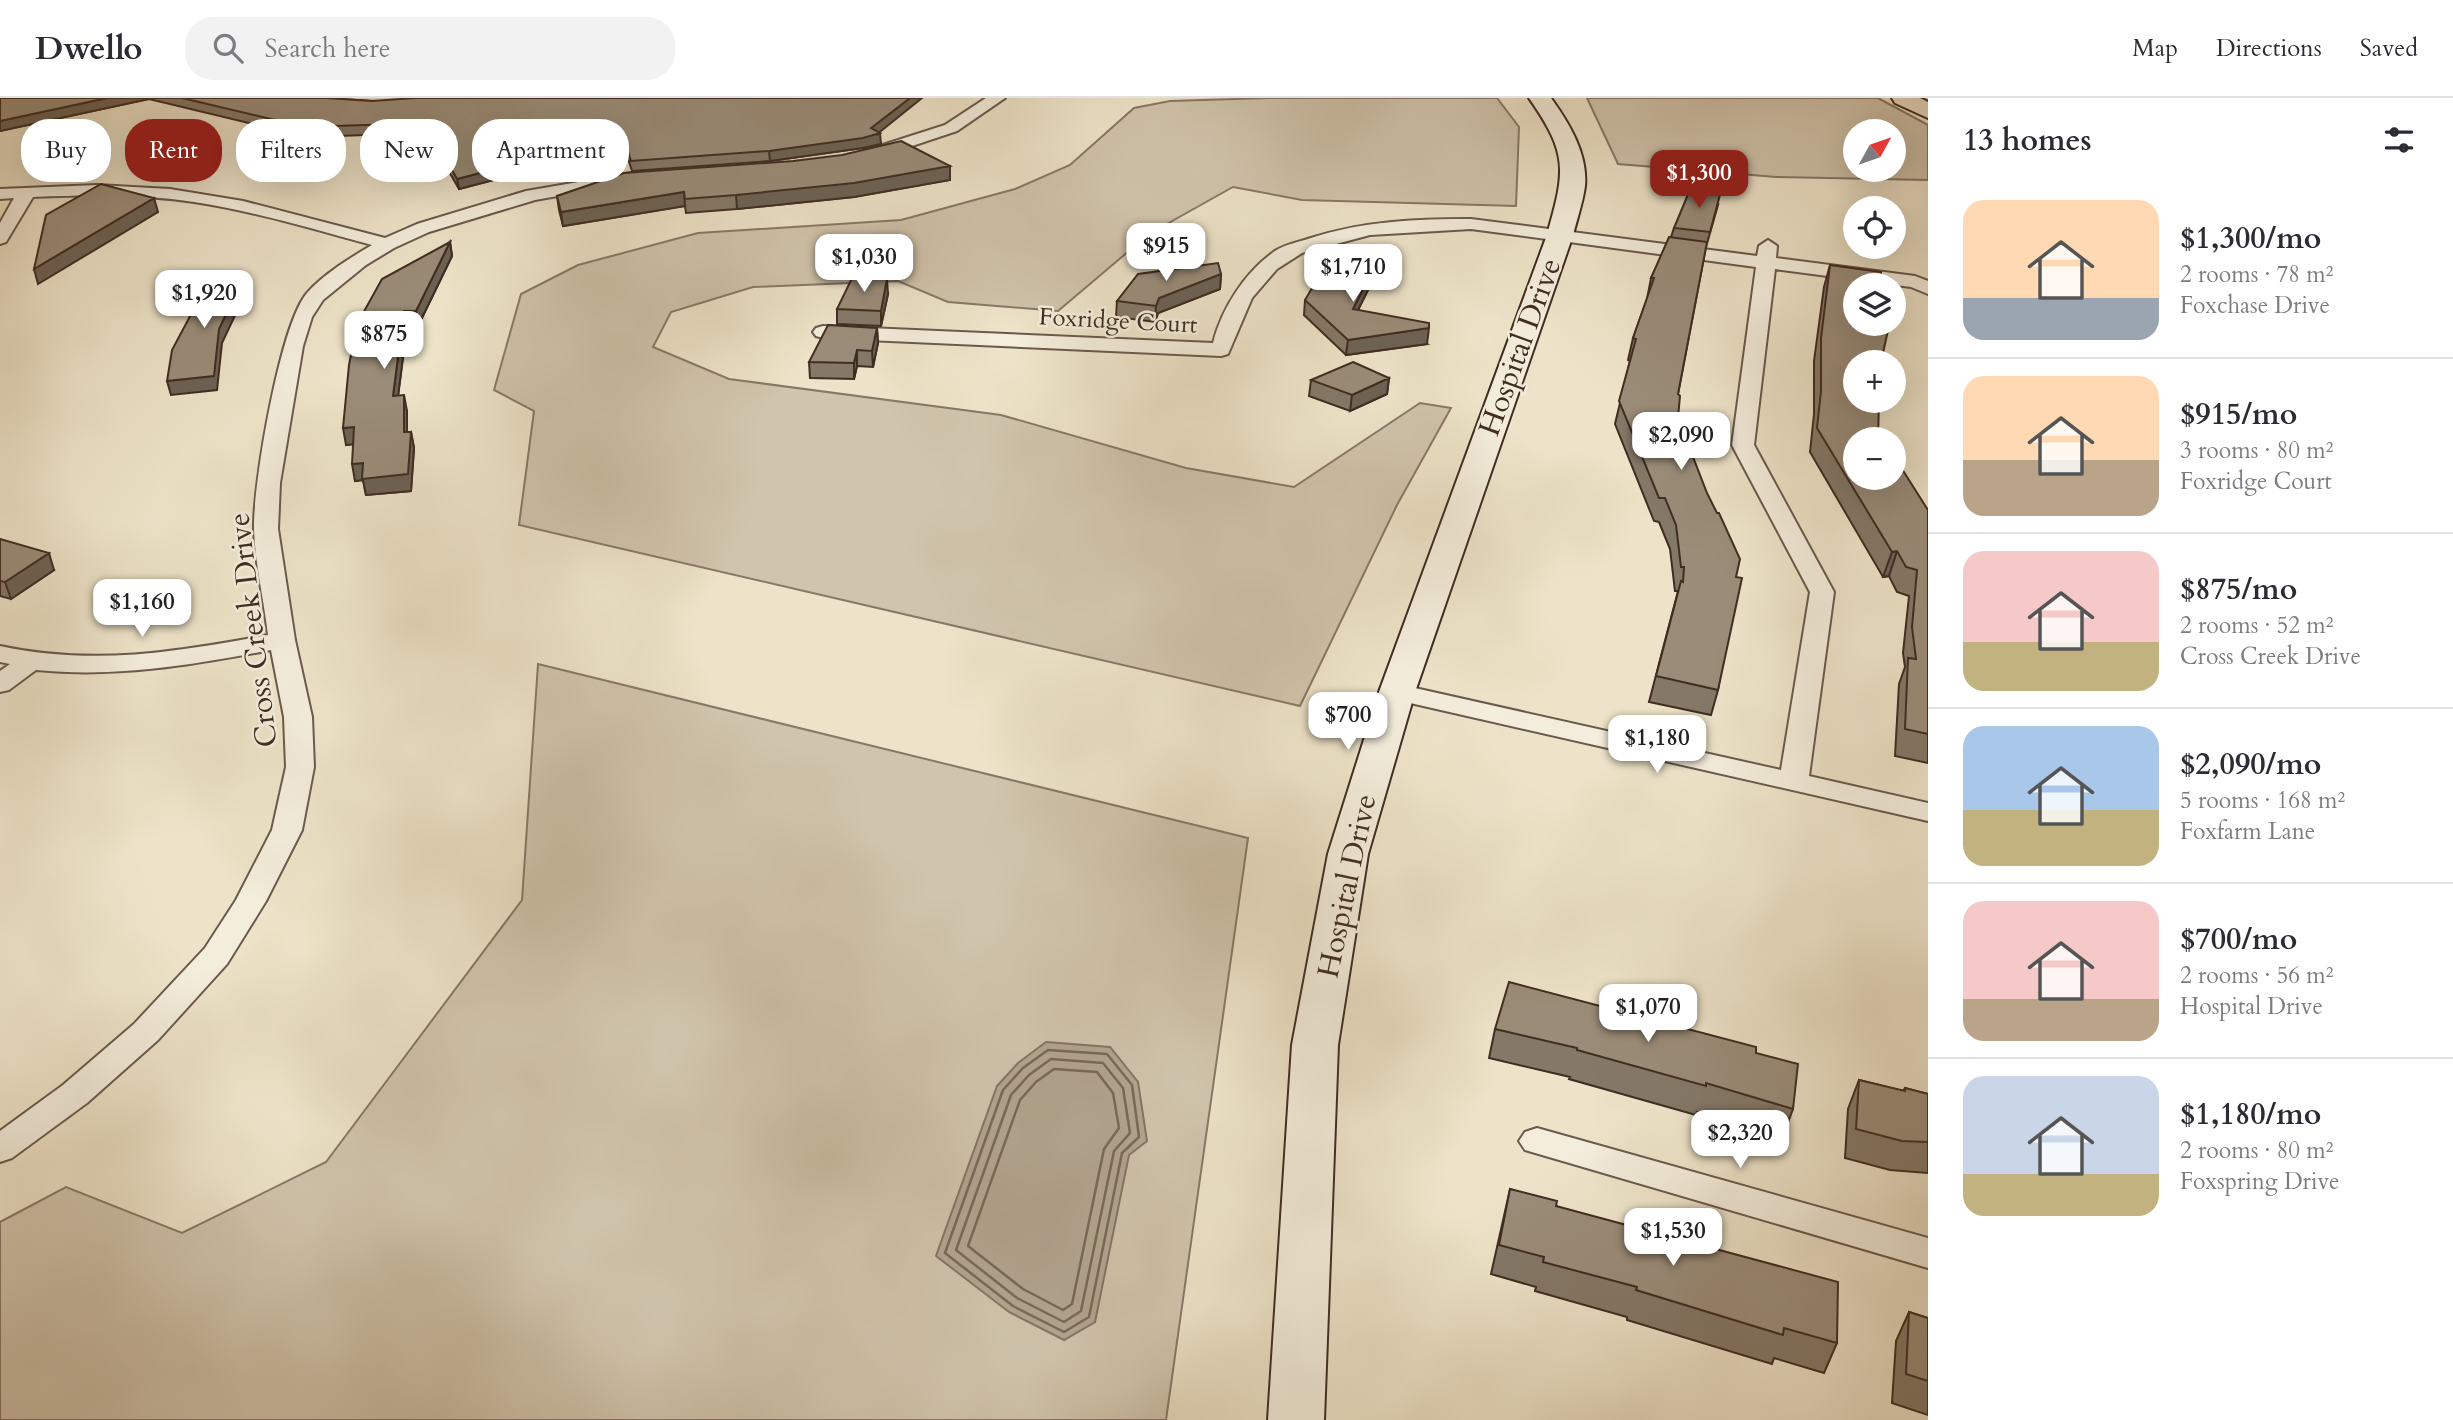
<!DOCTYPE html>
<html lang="en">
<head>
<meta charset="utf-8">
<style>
  :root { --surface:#fff; --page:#f2f2f3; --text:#2b2b33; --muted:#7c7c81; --line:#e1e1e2; --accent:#8f2418 }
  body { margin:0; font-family:Cardo,serif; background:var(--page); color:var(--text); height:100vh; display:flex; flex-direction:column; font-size:26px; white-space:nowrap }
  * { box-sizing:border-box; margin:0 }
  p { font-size:23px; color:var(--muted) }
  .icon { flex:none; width:38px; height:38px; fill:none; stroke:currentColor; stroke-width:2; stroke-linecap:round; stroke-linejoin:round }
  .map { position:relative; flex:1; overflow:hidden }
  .details { display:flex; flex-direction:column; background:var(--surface); width:525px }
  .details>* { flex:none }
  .hud { position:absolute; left:21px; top:21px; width:665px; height:63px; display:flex; gap:14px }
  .needle { width:46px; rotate:50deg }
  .tools { position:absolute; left:1843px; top:21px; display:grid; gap:14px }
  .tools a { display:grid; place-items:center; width:63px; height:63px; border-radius:50%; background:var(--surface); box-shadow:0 7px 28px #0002; font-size:35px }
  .price { position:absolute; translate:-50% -60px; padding:0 16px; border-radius:14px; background:#fff; color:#222; font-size:23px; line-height:46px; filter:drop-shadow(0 2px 4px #0008) }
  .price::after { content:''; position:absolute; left:50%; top:42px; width:21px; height:16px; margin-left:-10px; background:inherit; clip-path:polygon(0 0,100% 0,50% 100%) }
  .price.selected { background:var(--accent); color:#fff }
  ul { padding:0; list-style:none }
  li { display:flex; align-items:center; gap:21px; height:175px; padding:0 35px }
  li+li { border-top:2px solid var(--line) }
  li span { display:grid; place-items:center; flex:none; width:196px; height:140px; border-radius:21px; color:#555 }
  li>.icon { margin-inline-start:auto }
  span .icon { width:84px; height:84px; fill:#fffc; stroke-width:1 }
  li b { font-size:30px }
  h2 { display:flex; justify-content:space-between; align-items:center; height:84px; padding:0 35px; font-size:30px }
  .pill { padding:0 24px; border-radius:28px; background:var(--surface); box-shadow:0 7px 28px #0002; font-size:24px; line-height:63px }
  .pill.selected { background:var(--accent); color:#fff }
  header { display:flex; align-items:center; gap:42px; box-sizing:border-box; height:98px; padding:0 35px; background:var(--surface); border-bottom:2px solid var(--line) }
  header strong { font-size:33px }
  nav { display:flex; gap:38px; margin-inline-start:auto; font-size:24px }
  .search { width:490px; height:63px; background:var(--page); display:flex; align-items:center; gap:18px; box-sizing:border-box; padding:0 24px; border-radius:28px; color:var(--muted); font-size:26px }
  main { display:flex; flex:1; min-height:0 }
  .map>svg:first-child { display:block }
</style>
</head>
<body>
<header>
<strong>Dwello</strong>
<div class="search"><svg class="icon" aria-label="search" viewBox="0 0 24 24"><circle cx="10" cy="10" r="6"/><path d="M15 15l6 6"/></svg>Search here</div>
<nav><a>Map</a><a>Directions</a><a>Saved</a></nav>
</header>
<main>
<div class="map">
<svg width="1928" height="1322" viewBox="0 0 1928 1322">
  <rect width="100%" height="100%" fill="#ede3c8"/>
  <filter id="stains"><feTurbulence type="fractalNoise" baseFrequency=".00286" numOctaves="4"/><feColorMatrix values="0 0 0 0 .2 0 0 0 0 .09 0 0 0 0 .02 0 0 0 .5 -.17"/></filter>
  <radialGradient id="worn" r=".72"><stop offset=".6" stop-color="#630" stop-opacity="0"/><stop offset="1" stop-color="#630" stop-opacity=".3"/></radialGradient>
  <path fill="#d0c4ac" stroke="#887867" stroke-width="2" fill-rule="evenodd" d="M 1268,0 L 1497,0 L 1519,29 L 1516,108 L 1302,102 L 1233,89 L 1149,136 L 1058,213 L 948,204 L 898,183 L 753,189 L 671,214 L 653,249 L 729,281 L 1001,317 L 1186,370 L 1294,389 L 1420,305 L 1451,310 L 1397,407 L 1300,608 L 519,427 L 534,313 L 494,292 L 521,196 L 578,167 L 698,135 L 901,122 L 1015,91 L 1070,67 L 1134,10 L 1170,3 Z
    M 1587,0 L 1878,0 L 1928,27 L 1928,82 L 1776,79 L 1618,66 ZM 1855,33 L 1894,33 L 1894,72 L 1855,72 Z
    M 538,566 L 1248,740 L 1166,1322 L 0,1322 L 0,1124 L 66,1089 L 182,1135 L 326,1064 L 522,802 Z"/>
  <path fill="#b2a590" stroke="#847564" stroke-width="2" d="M 1046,944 L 1110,949 L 1138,984 L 1147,1043 L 1129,1057 L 1095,1224 L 1064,1242 L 1009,1214 L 936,1158 L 997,988 L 1018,965 Z"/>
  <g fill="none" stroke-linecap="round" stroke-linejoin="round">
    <path stroke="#796959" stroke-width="2.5" d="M 1048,952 L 1107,956 L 1132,987 L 1139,1039 L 1122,1055 L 1089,1219 L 1064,1234 L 1013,1208 L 945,1155 L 1003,992 L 1023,970 Z
      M 1051,961 L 1103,965 L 1123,990 L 1130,1035 L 1114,1053 L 1081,1213 L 1064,1224 L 1017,1200 L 956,1152 L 1011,997 L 1029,977 Z
      M 1054,971 L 1097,974 L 1113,995 L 1119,1030 L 1104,1051 L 1072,1206 L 1063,1212 L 1023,1191 L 968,1148 L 1020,1002 L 1036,984 Z"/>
    <g stroke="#6b5a4c" stroke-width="4">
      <path id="street" d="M 986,0 L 1005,0 L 957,33 L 873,61 L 865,56 L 867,52 L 945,27 Z
        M 631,75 L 640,80 L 637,84 L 535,102 L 429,134 L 394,150 L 366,167 L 323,202 L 312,219 L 303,248 L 280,385 L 278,431 L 295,542 L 312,619 L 314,669 L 302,732 L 266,803 L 227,866 L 158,942 L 87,1005 L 12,1060 L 0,1064 L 0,1033 L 63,987 L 134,926 L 205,850 L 236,802 L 272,732 L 286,669 L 284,619 L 271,552 C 192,567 116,580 36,572 L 9,592 L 0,594 L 0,573 L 10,566 L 0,564 L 0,548 C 93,568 176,554 268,537 C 264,502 255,466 254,431 C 253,387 280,227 307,195 C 324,176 350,160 372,147 C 313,131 254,113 194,104 C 140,96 86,97 33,99 L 6,144 L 0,146 L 0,125 L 14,100 L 0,101 L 0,91 L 97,87 L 170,91 L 243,103 L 385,140 L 417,126 L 526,93 Z
        M 1471,121 L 1757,158 L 1759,148 L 1768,142 L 1777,148 L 1776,160 L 1915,178 L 1928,183 L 1928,196 L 1911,189 L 1775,171 L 1754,347 L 1834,494 L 1809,678 L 1928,705 L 1928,723 L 1397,602 L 1388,600 L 1384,594 L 1388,588 L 1397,586 L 1781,672 L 1810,494 L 1732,347 L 1756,169 L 1471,131 L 1370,137 L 1302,155 L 1277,171 L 1252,200 L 1228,256 L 1221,258 L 823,240 L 816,238 L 813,234 L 816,230 L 823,228 L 1213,245 C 1222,210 1245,174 1275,153 C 1286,146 1299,144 1311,140 C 1363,123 1416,121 1471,121 Z
        M 1537,1030 L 1928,1140 L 1928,1170 L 1525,1052 L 1519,1043 L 1525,1034 Z"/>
    </g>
    <g stroke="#402d22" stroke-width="4">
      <path id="secondary" d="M 1529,0 L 1551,0 C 1569,25 1588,56 1585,88 C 1583,104 1577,121 1573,137 L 1415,594 L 1368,756 L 1338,947 L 1324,1322 L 1268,1322 L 1292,947 L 1328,756 L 1379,594 L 1547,137 C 1565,73 1569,57 1529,0 Z"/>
    </g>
    <g stroke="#402d22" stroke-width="4">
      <path id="highway" d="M 1892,0 L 1920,0 L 1928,4 L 1928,20 L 1895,5 Z"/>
    </g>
    <use href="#street" fill="#f3eddb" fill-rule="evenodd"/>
    <use href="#secondary" fill="#f3eddb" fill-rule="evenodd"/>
    <use href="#highway" fill="#ede3c8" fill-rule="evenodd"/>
  </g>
  <path fill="#847867" stroke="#402d22" stroke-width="2" d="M 0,0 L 326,0 L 878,35 L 881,46 L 863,50 L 770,63 L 632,73 L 624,48 L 459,91 L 427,35 L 307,39 L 149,1 L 0,33 Z
    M 950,68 L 950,82 L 854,99 L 737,111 L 686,115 L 685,108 L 563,128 L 559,112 L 557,98 Z
    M 1718,107 L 1706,149 L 1678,296 L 1678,320 L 1736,479 L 1718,592 L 1711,617 L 1649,604 L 1678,493 L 1675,493 L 1670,451 L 1659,424 L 1654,423 L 1615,326 L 1630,263 L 1628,262 L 1633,240 L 1647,201 L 1651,180 L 1671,139 L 1674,130 Z
    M 450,144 L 452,158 L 418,228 L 407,228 L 398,298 L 407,313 L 407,334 L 411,334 L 414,350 L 411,393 L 366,397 L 363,382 L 355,383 L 353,346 L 346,347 L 357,226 Z
    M 1830,167 L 1855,341 L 1928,412 L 1928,665 L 1895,658 L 1899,586 L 1905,569 L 1903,555 L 1909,498 L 1897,494 L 1889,478 L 1883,479 L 1810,354 L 1814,316 L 1814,263 L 1824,189 Z
    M 1374,169 L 1372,184 L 1358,212 L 1427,246 L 1346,257 L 1304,217 L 1305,202 Z
    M 1221,176 L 1220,191 L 1158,215 L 1155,224 L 1116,219 L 1117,203 Z
    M 888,196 L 881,228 L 837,226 L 837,211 Z
    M 877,230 L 878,245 L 873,269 L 857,268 L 854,281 L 810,280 L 809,264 Z
    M 1389,280 L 1387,296 L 1350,313 L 1309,298 L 1311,282 Z
    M 0,441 L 54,472 L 11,501 L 0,498 Z
    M 1495,931 L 1756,955 L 1793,1011 L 1782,1040 L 1697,1014 L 1696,1017 L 1569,981 L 1570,979 L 1489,960 Z
    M 1859,982 L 1903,993 L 1905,990 L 1928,996 L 1928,1075 L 1890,1072 L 1845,1060 L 1848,1011 Z
    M 1510,1091 L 1556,1108 L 1837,1245 L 1824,1275 L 1774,1260 L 1772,1266 L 1627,1222 L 1627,1219 L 1535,1193 L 1536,1189 L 1491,1176 Z
    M 1909,1214 L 1928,1220 L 1928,1317 L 1892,1305 L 1896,1243 Z"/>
  <path fill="#6c6254" stroke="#402d22" stroke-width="2" d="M 107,0 L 149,0 L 149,1 L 0,33 L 0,23 Z
    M 910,0 L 922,0 L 876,37 L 880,35 L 881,46 L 863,50 L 770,63 L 769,53 L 871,30 Z
    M 623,38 L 624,48 L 459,91 L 457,81 Z
    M 950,68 L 950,82 L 854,99 L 737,111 L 736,97 Z
    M 684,94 L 685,108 L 563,128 L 561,114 Z
    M 154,100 L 158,114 L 38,186 L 34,171 Z
    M 450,144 L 452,158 L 418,228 L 416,213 Z
    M 1374,169 L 1372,184 L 1351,226 L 1353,211 Z
    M 1221,176 L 1220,191 L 1158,215 L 1155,224 L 1156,208 L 1159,200 Z
    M 245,177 L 248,190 L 222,245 L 217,292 L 171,297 L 167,283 L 219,231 Z
    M 887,181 L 888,196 L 881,228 L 881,213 Z
    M 404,213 L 407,228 L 396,314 L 393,298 Z
    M 877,230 L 878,245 L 873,269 L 872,253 Z
    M 1429,230 L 1427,246 L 1346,257 L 1348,242 Z
    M 857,252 L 857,268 L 854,281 L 854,265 Z
    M 1389,280 L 1387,296 L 1350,313 L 1352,297 Z
    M 404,297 L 407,313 L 407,351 L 404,334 Z
    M 354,329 L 357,346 L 346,347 L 343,330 Z
    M 411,334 L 414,350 L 411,393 L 366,397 L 363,382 L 355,383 L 352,366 L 363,365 Z
    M 1897,453 L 1889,478 L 1883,479 L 1892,454 Z
    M 49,455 L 54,472 L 11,501 L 5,484 Z"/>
  <path fill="#9a8c78" stroke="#402d22" stroke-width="2" d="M 0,0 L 107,0 L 0,23 Z
    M 182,0 L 326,0 L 372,3 L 415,0 L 910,0 L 871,30 L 880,35 L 863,40 L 769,53 L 631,63 L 623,38 L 457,81 L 426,25 L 305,29 Z
    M 901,43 L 950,68 L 854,85 L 736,97 L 685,101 L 684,94 L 561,114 L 557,98 L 624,75 L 793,63 L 842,57 Z
    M 101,86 L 154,100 L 34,171 L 46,117 Z
    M 1691,89 L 1721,93 L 1710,134 L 1674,130 Z
    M 1669,139 L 1707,144 L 1678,296 L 1680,298 L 1678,320 L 1707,395 L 1717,415 L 1719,415 L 1740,461 L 1736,479 L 1742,480 L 1718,592 L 1656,578 L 1681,483 L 1683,484 L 1684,469 L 1681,469 L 1676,427 L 1665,400 L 1659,400 L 1619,303 L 1636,241 L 1633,240 L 1654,180 L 1651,180 Z
    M 450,144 L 416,213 L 404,213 L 393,298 L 404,297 L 404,334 L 411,334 L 408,376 L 362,381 L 363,365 L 352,366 L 354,329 L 343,330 L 349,267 L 357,226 L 382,181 Z
    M 1328,163 L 1374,169 L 1353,211 L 1429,225 L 1429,230 L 1348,242 L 1305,202 Z
    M 1218,165 L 1221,176 L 1159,200 L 1156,208 L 1117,203 L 1138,176 Z
    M 1830,167 L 1881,174 L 1881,187 L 1855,187 L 1855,226 L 1879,226 L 1878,227 L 1889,228 L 1881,264 L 1855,264 L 1855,303 L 1879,303 L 1878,341 L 1855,341 L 1855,380 L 1894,380 L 1894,367 L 1896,371 L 1902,371 L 1928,412 L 1928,636 L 1905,631 L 1908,560 L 1916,561 L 1912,529 L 1917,472 L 1906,469 L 1897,453 L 1892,454 L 1817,330 L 1821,293 L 1821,240 Z
    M 212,177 L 245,177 L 219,231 L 214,278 L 167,283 L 172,252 Z
    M 853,178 L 887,181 L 881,213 L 837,211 Z
    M 828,227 L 877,230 L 872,253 L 857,252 L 854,265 L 809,264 Z
    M 1353,264 L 1389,280 L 1352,297 L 1311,282 Z
    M 0,441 L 49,455 L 5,484 L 0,483 Z
    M 1509,884 L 1756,949 L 1756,955 L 1798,966 L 1793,1011 L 1706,985 L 1706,988 L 1577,952 L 1577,950 L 1495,931 Z
    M 1859,982 L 1905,993 L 1905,990 L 1928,996 L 1928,1044 L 1902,1043 L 1856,1031 Z
    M 1510,1091 L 1557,1103 L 1556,1108 L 1838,1184 L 1837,1245 L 1784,1230 L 1783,1237 L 1636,1192 L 1637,1189 L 1543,1164 L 1544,1159 L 1499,1147 Z
    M 1909,1214 L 1928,1220 L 1928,1283 L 1906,1276 Z"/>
  <g text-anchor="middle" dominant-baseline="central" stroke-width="5" stroke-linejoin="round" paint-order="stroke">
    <g font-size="24" fill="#402d22" stroke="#f3eddb">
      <text transform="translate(1118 223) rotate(3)">Foxridge Court</text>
    </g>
    <g font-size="30" fill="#402d22" stroke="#f3eddb">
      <text transform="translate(1520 249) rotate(-70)">Hospital Drive</text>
      <text transform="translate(253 532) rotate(-97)">Cross Creek Drive</text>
      <text transform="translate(1347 788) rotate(-78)">Hospital Drive</text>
    </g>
  </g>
  <rect width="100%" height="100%" filter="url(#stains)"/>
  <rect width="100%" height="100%" fill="url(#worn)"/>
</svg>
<div class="tools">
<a><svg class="needle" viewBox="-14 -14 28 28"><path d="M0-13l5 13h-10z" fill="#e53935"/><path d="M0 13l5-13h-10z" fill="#7c7c81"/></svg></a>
<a><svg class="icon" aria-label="locate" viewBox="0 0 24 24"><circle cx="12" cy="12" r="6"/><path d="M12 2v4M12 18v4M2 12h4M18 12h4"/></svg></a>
<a><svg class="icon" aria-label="layers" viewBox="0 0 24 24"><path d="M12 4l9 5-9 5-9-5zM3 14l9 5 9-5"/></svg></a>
<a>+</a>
<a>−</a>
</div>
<b class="price selected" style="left:1699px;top:112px">$1,300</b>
<b class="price" style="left:1166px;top:185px">$915</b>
<b class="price" style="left:864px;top:196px">$1,030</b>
<b class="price" style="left:1353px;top:206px">$1,710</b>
<b class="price" style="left:204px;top:232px">$1,920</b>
<b class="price" style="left:384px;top:273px">$875</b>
<b class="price" style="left:1681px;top:374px">$2,090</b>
<b class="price" style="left:142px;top:541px">$1,160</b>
<b class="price" style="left:1348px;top:654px">$700</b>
<b class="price" style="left:1657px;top:677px">$1,180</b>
<b class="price" style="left:1648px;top:946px">$1,070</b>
<b class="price" style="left:1740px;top:1072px">$2,320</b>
<b class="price" style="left:1673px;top:1170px">$1,530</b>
<div class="hud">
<a class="pill">Buy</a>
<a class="pill selected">Rent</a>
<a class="pill">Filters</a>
<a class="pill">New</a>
<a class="pill">Apartment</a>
</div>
</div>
<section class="details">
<h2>13 homes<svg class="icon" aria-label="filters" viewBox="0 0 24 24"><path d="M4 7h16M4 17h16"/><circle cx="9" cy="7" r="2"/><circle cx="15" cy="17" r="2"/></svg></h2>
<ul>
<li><span style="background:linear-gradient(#ffd9b3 70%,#9aa5b1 0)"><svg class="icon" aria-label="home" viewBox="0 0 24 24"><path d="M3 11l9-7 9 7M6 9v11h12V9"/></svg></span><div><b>$1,300/mo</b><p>2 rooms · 78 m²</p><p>Foxchase Drive</p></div></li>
<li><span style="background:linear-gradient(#ffd9b3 60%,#b9a48a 0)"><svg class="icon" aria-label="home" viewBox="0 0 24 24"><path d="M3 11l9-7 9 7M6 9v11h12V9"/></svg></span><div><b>$915/mo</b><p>3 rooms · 80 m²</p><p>Foxridge Court</p></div></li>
<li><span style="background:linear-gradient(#f6c9c9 65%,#c2b280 0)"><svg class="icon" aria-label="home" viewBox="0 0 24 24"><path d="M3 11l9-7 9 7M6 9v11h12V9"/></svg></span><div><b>$875/mo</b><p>2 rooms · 52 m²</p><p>Cross Creek Drive</p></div></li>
<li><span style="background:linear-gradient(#a9c7e8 60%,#c2b280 0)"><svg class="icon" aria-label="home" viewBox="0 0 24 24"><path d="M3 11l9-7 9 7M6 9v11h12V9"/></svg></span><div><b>$2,090/mo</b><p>5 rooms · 168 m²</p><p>Foxfarm Lane</p></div></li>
<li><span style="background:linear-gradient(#f6c9c9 70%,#b9a48a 0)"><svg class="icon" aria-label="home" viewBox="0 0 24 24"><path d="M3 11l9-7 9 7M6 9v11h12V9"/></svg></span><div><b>$700/mo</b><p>2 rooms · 56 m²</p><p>Hospital Drive</p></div></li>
<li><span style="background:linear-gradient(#c9d6e8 70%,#c2b280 0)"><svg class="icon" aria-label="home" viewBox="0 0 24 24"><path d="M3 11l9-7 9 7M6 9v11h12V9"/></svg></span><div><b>$1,180/mo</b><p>2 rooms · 80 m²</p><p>Foxspring Drive</p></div></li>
</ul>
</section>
</main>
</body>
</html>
